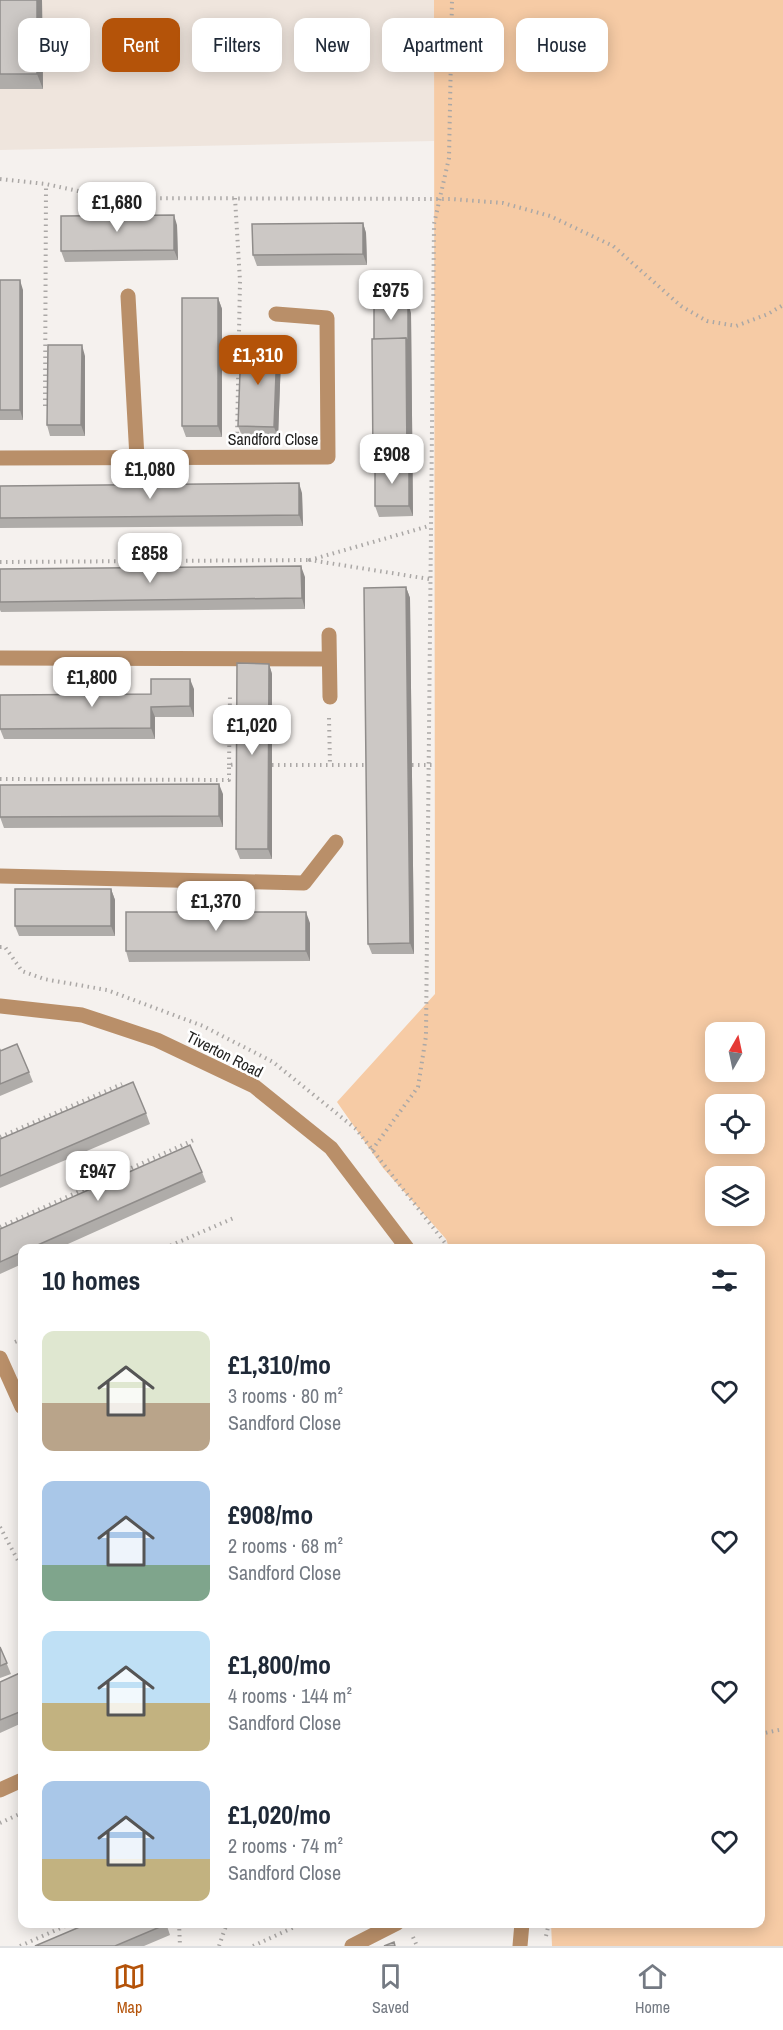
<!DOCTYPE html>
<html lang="en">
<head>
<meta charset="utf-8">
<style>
  :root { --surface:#fff; --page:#f6f6f7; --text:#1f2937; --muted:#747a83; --line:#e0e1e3; --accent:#b45309 }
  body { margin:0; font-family:"Archivo Narrow",sans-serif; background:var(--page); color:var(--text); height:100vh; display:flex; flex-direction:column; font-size:22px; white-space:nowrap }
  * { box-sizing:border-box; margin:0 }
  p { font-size:20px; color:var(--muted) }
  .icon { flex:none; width:33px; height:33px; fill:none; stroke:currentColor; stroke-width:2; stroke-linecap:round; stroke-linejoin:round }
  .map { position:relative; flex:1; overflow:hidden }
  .sheet { position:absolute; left:18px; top:1244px; width:747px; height:684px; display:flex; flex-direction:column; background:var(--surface); border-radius:12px; box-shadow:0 3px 15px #0003 }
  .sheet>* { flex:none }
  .hud { position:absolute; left:18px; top:18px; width:747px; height:54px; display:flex; gap:12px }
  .needle { width:39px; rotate:9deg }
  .tools { position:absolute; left:705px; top:1022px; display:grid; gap:12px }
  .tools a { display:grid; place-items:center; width:60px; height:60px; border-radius:12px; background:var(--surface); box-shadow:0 3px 15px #0003; font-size:30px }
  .price { position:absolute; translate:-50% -51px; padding:0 14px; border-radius:12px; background:#fff; color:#222; font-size:20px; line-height:39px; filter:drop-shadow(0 2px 3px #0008) }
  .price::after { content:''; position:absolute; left:50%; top:36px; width:18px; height:14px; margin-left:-9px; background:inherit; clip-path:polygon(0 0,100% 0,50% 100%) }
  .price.on { background:var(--accent); color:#fff }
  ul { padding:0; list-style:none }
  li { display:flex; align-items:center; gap:18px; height:150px; padding:0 24px }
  li span { display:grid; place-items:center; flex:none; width:168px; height:120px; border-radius:12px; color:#555 }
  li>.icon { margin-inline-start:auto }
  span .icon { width:72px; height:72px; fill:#fffc; stroke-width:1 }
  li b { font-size:26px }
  h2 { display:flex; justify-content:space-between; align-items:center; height:72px; padding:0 24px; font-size:26px }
  .chip { padding:0 21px; border-radius:12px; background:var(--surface); box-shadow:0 3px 15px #0003; font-size:21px; line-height:54px }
  .chip.on { background:var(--accent); color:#fff }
  .dock { display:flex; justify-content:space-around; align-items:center; height:84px; border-top:2px solid var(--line); background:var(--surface); font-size:16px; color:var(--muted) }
  .dock a { display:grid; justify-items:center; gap:3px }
  .dock .on { color:var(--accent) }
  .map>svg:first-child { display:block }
</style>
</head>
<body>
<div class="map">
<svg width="783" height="1946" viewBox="0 0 783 1946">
  <rect width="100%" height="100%" fill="#f5f1ee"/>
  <path fill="#efe5dd" d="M 0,0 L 434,0 L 434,141 L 0,150 Z"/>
  <path fill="#f6cba5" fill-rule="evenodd" d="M 434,0 L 783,0 L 783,1946 L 552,1946 L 551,1923 L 760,1923 L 760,1248 L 449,1248 L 446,1239 L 383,1168 L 337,1102 L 435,994 ZM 716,1032 L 754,1032 L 754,1071 L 716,1071 ZM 716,1104 L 754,1104 L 754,1143 L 716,1143 ZM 716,1176 L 754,1176 L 754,1215 L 716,1215 Z"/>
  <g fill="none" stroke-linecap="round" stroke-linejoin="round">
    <path stroke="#aba8a6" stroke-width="4" stroke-dasharray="1.5 4.5" stroke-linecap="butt" d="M 0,179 L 46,184 L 110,198 L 451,199 L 503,203 L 550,216 L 613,246 L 681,306 L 707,321 L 736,326 L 768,314 L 783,305
      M 235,198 L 240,281 L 237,437
      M 45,406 L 46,184
      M 0,562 L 310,560
      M 429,579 L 310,560 L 429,526
      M 329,718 L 330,765
      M 229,765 L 230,695
      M 272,765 L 369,765
      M 412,765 L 435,765
      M 0,779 L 229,780 L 229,765 L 239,764
      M 0,947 L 5,947 L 22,971 L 44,979 L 107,990 L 203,1026 L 273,1062 L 356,1129 L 449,1248
      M 0,1051 L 5,1048
      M 0,1137 L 122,1084
      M 372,1150 L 418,1087 L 426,1036 L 434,224 L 449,158 L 452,0
      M 0,1227 L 196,1139
      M 165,1248 L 236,1217
      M 15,1342 L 22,1339
      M 0,1527 L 22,1568
      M 760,1734 L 783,1729
      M 0,1823 L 22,1813
      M 179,1923 L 180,1946
      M 546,1936 L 549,1923
      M 413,1937 L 417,1946
      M 20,1946 L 72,1923
      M 219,1946 L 227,1923
      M 253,1946 L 303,1923"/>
    <path stroke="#b98f69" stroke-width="15" d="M 128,296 L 137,458
      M 0,458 L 328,457 L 327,318 L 276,314
      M 329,635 L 330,697
      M 0,658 L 328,659
      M 0,876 L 304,883 L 336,842
      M 0,1006 L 82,1015 L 157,1040 L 254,1086 L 331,1148 L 407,1248
      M 0,1358 L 22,1407
      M 0,1790 L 22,1780
      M 352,1946 L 397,1923
      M 520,1946 L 522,1923"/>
  </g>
  <path fill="#afaca9" d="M 0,0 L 42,0 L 43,89 L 0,89 Z
    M 363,223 L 366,233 L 367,265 L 257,266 L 253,255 Z
    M 177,225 L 178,260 L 65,262 L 61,251 Z
    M 0,280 L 23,290 L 23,420 L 0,420 Z
    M 218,298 L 222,309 L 222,437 L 186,437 L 182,426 Z
    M 411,313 L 413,516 L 379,517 L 375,506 L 375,465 L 373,461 L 374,339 Z
    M 277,347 L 281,358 L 278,438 L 242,436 L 238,426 Z
    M 85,356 L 85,436 L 50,436 L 47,425 Z
    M 0,486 L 302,493 L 303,526 L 0,528 Z
    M 0,569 L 305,577 L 305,609 L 1,612 L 0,610 Z
    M 406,587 L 410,598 L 414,954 L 372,954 L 368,944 Z
    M 269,664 L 272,674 L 272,859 L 240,859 L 236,849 Z
    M 194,689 L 194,717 L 155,717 L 155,739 L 4,739 L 0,729 L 151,694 Z
    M 223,794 L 223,827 L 4,828 L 0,817 Z
    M 111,889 L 115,900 L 115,936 L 19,936 L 15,926 Z
    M 310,923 L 310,961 L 129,962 L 126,951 Z
    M 0,1051 L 29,1072 L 33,1082 L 0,1096 Z
    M 146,1113 L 150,1124 L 0,1188 L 0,1139 Z
    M 202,1172 L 206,1182 L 59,1248 L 22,1248 L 22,1264 L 0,1274 L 0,1229 Z
    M 0,1647 L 11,1674 L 0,1678 Z
    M 22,1672 L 22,1723 L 0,1733 L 0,1682 Z
    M 166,1923 L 170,1935 L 144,1946 L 35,1946 Z"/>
  <path fill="#8f8c8a" d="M 37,0 L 42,0 L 43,89 L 37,74 Z
    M 174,215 L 177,225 L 178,260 L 174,250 Z
    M 363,223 L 366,233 L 367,265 L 363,254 Z
    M 20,280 L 23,290 L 23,420 L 20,410 Z
    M 218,298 L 222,309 L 222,437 L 218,426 Z
    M 408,302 L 411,313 L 413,516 L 409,506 L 409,465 L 407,461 L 406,338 Z
    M 82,345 L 85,356 L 85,436 L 81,425 Z
    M 277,347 L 281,358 L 278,438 L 274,427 Z
    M 299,483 L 302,493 L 303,526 L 299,515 Z
    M 301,566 L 305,577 L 305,609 L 302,598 Z
    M 406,587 L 410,598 L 414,954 L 410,943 Z
    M 269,664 L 272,674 L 272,859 L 268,849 Z
    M 190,679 L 194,689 L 194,717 L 190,706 Z
    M 151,707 L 155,717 L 155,739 L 151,728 Z
    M 219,784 L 223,794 L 223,827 L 219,816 Z
    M 111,889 L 115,900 L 115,936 L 111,926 Z
    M 306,912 L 310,923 L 310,961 L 306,951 Z"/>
  <path fill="#ccc8c5" stroke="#8f8c8a" stroke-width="1.5" d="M 0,0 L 37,0 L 37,74 L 0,74 Z
    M 174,215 L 174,250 L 61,251 L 61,216 Z
    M 363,223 L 363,254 L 253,255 L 252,224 Z
    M 0,280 L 20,280 L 20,410 L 0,410 Z
    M 182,298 L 218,298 L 218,426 L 182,426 Z
    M 408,302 L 408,343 L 406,338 L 374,339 L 374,303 Z
    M 406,338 L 407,461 L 373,461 L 372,339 Z
    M 48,345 L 82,345 L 81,425 L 47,425 Z
    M 241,346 L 277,347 L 274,427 L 238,426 Z
    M 375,465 L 409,465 L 409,506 L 375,506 Z
    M 299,483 L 299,515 L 0,518 L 0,486 Z
    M 301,566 L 302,598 L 0,602 L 0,569 Z
    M 406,587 L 410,943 L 368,944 L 364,588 Z
    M 237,663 L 269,664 L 268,849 L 236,849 Z
    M 151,679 L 190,679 L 190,706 L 151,707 L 151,728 L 0,729 L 0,695 L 151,694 Z
    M 219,784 L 219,816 L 0,817 L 0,785 Z
    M 15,889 L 111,889 L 111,926 L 15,926 Z
    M 126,912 L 306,912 L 306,951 L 126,951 Z
    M 17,1044 L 29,1072 L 0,1084 L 0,1051 Z
    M 133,1082 L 146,1113 L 0,1176 L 0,1139 Z
    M 190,1145 L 202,1172 L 31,1248 L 22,1248 L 22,1252 L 0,1262 L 0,1229 Z
    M 0,1647 L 7,1663 L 0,1666 Z
    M 22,1672 L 22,1711 L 0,1720 L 0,1682 Z
    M 89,1923 L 166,1923 L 167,1924 L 115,1946 L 35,1946 Z
    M 394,1942 L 395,1946 L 384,1946 Z"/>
  <g text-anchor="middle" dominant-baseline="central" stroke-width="5" stroke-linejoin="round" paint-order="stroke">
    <g font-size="16" fill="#242322" stroke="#fff">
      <text x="273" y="439">Sandford Close</text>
      <text transform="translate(225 1054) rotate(27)">Tiverton Road</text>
    </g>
  </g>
</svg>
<div class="tools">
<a><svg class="needle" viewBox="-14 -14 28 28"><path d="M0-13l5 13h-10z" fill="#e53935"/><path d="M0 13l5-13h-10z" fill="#747a83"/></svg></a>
<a><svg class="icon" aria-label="locate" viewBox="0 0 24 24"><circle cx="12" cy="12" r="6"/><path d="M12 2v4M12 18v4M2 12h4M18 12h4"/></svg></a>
<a><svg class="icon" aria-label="layers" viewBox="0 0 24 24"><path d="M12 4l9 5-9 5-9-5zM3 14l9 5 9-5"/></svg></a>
</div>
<b class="price" style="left:117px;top:233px">£1,680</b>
<b class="price" style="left:391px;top:321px">£975</b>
<b class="price on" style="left:258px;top:386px">£1,310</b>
<b class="price" style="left:392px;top:485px">£908</b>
<b class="price" style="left:150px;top:500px">£1,080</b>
<b class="price" style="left:150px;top:584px">£858</b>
<b class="price" style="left:92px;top:708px">£1,800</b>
<b class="price" style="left:252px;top:756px">£1,020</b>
<b class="price" style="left:216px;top:932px">£1,370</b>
<b class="price" style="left:98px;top:1202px">£947</b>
<div class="hud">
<a class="chip">Buy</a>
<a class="chip on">Rent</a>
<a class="chip">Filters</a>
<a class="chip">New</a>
<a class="chip">Apartment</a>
<a class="chip">House</a>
</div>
<section class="sheet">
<h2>10 homes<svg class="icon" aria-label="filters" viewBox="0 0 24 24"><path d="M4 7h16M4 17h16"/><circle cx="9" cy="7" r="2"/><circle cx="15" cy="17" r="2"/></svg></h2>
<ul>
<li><span style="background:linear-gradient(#dfe7d0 60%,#b9a48a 0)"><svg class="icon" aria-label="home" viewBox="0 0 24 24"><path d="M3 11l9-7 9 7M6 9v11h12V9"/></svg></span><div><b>£1,310/mo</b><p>3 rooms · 80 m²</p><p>Sandford Close</p></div><svg class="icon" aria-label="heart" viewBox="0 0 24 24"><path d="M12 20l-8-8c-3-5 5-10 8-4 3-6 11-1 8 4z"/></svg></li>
<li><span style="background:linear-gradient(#a9c7e8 70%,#7fa58c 0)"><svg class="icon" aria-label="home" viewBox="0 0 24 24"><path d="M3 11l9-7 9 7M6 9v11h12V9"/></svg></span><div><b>£908/mo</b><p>2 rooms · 68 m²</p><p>Sandford Close</p></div><svg class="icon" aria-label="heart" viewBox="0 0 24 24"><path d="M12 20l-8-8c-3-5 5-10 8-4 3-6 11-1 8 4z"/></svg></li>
<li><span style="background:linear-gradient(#bfe0f5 60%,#c2b280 0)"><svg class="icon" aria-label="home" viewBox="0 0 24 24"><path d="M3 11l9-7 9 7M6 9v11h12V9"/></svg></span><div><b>£1,800/mo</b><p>4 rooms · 144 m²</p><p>Sandford Close</p></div><svg class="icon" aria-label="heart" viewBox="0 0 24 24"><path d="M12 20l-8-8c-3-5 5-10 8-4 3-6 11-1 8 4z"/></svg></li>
<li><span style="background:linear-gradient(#a9c7e8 65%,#c2b280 0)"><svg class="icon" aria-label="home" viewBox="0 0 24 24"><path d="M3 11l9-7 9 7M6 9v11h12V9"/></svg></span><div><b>£1,020/mo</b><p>2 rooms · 74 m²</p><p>Sandford Close</p></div><svg class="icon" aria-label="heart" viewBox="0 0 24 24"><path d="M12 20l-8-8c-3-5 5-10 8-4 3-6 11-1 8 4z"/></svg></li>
</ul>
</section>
</div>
<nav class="dock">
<a class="on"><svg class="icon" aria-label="map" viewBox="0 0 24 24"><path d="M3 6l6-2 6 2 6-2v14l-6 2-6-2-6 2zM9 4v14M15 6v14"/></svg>Map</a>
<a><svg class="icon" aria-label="saved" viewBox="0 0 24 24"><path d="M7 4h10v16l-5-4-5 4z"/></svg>Saved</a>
<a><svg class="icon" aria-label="home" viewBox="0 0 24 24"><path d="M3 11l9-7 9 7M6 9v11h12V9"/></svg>Home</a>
</nav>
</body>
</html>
